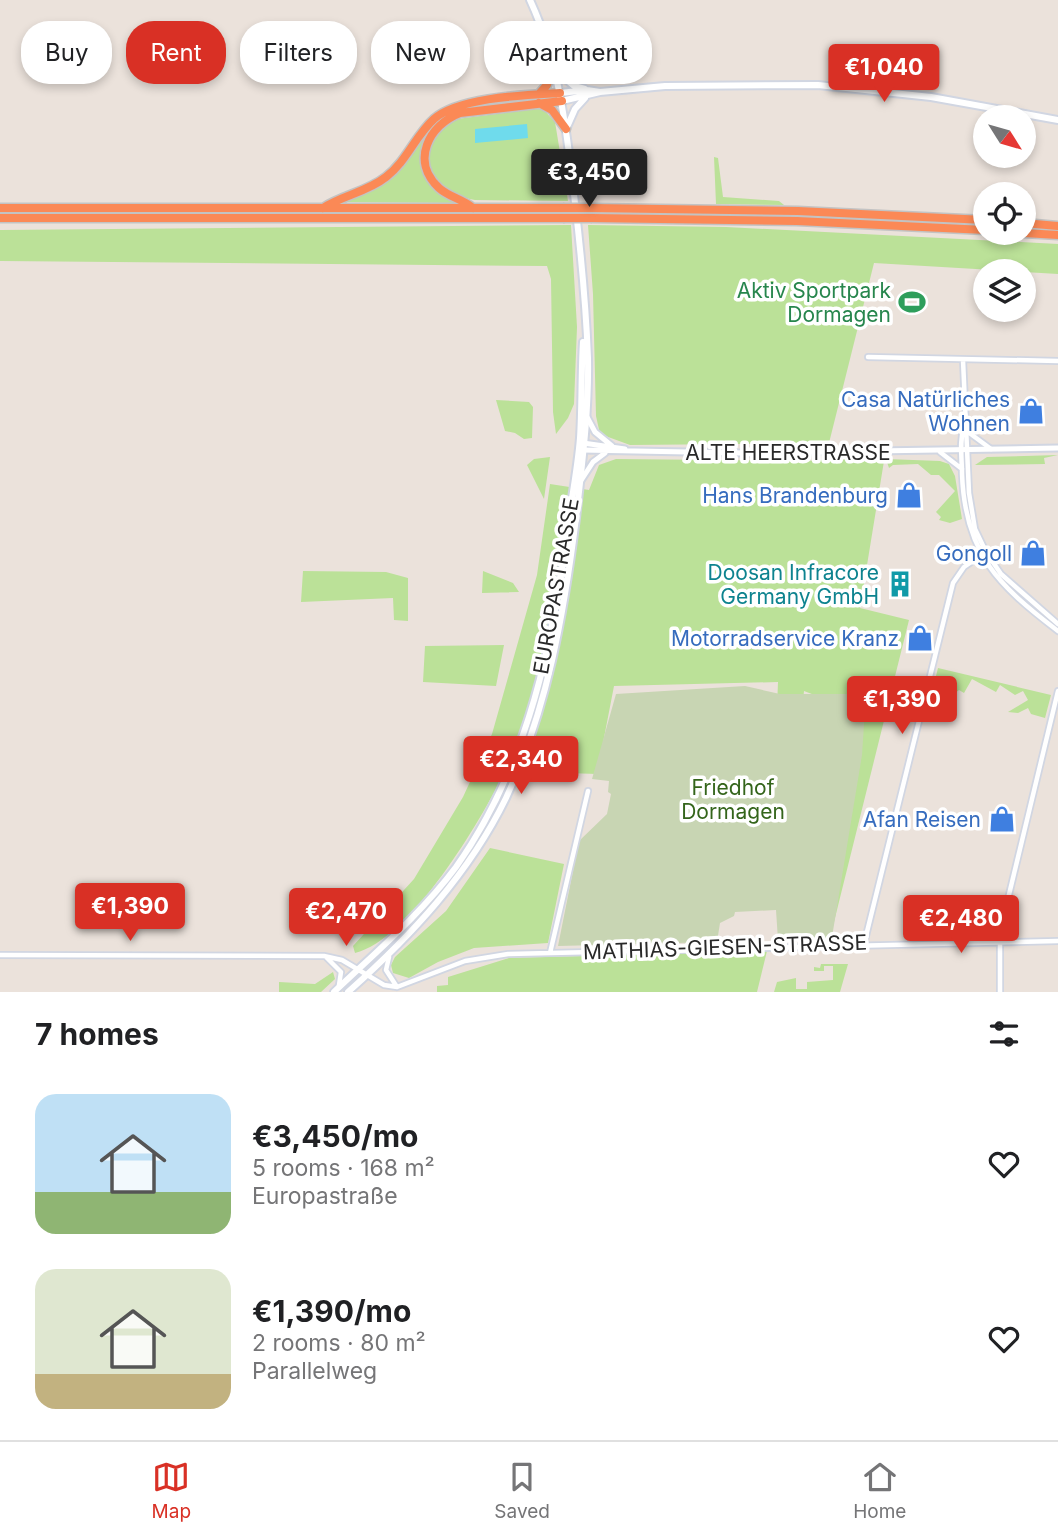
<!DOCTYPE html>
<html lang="en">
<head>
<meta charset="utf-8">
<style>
  :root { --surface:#fff; --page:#f6f6f6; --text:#202124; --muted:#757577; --line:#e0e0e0; --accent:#d93025 }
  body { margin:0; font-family:Inter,sans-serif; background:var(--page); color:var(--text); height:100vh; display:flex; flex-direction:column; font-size:26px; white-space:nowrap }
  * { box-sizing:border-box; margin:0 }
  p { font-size:23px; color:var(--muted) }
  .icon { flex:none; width:38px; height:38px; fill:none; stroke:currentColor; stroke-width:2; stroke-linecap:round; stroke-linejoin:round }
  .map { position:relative; height:992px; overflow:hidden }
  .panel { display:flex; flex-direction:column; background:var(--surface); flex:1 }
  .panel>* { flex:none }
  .top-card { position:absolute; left:21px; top:21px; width:700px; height:63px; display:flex; gap:14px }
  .needle { width:46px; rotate:127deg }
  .buttons { position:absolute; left:973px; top:105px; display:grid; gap:14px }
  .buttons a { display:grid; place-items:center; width:63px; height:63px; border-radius:50%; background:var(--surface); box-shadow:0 4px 10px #0003; font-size:35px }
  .price { position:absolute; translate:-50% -60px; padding:0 16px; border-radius:7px; background:var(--accent); color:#fff; font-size:23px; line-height:46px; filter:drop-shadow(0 2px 4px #0008) }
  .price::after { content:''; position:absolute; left:50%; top:42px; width:21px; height:16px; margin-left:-10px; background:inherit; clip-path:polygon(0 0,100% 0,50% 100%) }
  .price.on { background:#222; color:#fff }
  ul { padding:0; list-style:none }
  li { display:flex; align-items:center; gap:21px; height:175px; padding:0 35px }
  li span { display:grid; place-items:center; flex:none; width:196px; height:140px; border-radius:21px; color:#555 }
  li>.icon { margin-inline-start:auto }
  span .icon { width:84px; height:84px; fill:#fffc; stroke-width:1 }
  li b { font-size:30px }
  h2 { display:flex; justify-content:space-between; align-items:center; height:84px; padding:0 35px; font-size:30px }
  .chip { padding:0 24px; border-radius:28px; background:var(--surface); box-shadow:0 4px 10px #0003; font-size:24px; line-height:63px }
  .chip.on { background:var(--accent); color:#fff }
  .tab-bar { display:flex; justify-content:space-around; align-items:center; height:98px; border-top:2px solid var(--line); background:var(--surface); font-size:19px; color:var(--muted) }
  .tab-bar a { display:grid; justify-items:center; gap:4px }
  .tab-bar .on { color:var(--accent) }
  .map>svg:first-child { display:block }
</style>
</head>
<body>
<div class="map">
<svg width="1058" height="992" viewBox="0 0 1058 992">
  <rect width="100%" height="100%" fill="#ebe2db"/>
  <path fill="#bbe198" d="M 542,108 L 555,122 L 568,201 L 475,200 C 450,197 412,170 431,140 C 435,133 443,126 449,120 Z
    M 442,116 L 425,139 L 424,170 L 459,203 L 341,202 C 401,186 403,152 442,116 Z
    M 714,157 L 718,158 L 723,197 L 779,201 L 784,205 L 716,204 Z
    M 571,225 L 577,327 L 574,404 L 568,418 L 556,434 L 553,412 L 551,279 L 547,266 L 0,261 L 0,230 Z
    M 588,225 L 726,227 L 1058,244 L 1058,274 L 874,263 L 829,443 L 630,445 L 600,434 L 596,416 L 593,294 Z
    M 496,400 L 529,402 L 533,407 L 532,438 L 524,439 L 515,433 L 505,431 Z
    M 1058,455 L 1044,458 L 1045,464 L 975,465 L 987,457 Z
    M 550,457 L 544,499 L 527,465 L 534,459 Z
    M 870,458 L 884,461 L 860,608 L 909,620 L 830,938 L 797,939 L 811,923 L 846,707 L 804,691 L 801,719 L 777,708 L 778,682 L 614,686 L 597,774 L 505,771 C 481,821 410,940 355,953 L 353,946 L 414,879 L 463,797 L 492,734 L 537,575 L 550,484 L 589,490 L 599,465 L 616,459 L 803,461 Z
    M 886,459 L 940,461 L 949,464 L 955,476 L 962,519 L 950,523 L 939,520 L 941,517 L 936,512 L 955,491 L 939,475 L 931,475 L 918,464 L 893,465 L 889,468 Z
    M 303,571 L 386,572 L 408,578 L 408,621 L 394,620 L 393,598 L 301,602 Z
    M 483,571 L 513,583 L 519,592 L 482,593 Z
    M 504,645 L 496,686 L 423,682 L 425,646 Z
    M 938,668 L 1051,695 L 1045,718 L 1031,714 L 1028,708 L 1018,713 L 1008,712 L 1028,700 L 1023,691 L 1015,695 L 1000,685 L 996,692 L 972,679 L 964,693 L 959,690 L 950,697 L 953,699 L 951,704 L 956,707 C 950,717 936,721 927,712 Z
    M 490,848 L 564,864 L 548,943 L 474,948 L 438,962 L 409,978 L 393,973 L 391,965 L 395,957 L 446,911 Z
    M 767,951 L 757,992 L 437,992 L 437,986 L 448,985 L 448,977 L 509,958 Z
    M 821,964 L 848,964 L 840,992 L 774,992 L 777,982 L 796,978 L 796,989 L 807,989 L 807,982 L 833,980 L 833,966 L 824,966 L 824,971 L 814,971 L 814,967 L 820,968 Z
    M 333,972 L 335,979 L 321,992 L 279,992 L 279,982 L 315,984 Z"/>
  <path fill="#c8d5b3" d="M 745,686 L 780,694 L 866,694 L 862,755 L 832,937 L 778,940 L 776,910 L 735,912 L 734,916 L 720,923 L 717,942 L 558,946 L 579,841 L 607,814 L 611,794 L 608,792 L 609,781 L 592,779 L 616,694 Z"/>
  <path fill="#6fdbec" d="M 527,124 L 528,138 L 475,143 L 475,129 Z"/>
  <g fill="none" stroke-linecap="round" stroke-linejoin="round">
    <g stroke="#d1d6e2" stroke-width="8">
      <path id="minor" d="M 868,357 L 1058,361
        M 963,360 L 969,493 L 975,529 L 986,552 L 1001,574 L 1058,624
        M 964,426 C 959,441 962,458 962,474 C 965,554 998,585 1058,631
        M 968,432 L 991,449
        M 940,452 L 962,469
        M 864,944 L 953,583 L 964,567 L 986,552
        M 550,953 L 588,791
        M 0,955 L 324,956 L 342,960 L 384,985 L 397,987 L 465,961 L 508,954 L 1058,941
        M 389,957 L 386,970 L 397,987
        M 327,958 L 341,972 L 339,985
        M 1000,992 L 1000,932 L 1058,691"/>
    </g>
    <g stroke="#d1d6e2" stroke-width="9">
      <path id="tertiary" d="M 587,417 L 595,432 L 612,446
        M 583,443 L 625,449
        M 582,450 L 741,453 L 1058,448
        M 580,482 L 593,462 L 605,453"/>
    </g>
    <g stroke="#d1d6e2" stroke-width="10">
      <path id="secondary" d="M 556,71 L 574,86 L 585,89
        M 560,93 L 587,90 L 600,92
        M 562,101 L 600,92 L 665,86 L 818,85 L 931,97 L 1058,120
        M 567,127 L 575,109 L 585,98
        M 334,992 C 376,952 421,914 456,867 C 529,764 554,640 569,517 C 573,491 578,464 580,438 C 582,406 581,374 583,342
        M 348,992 C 411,936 469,874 506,798 C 547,710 564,614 576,518 C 582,465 589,412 588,358 C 586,306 581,254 575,203 C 567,133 560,65 530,0"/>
    </g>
    <g stroke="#c3c3c3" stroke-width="11">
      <path id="motorway" d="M 539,94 L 547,85 L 553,63
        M 539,103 L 552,110 L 566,129
        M 0,208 L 563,208
        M 323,208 C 343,195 367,192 386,177 C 407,161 415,136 434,119 C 459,97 527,95 560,93
        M 473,208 C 462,199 449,197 439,188 C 410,161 429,125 460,113 L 562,101
        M 592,208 L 798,211 L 985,220
        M 0,218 L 563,218
        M 592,218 L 797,221 L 985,230
        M 1024,223 L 1058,226
        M 1024,233 L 1058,235"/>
    </g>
    <use href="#minor" stroke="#fff" stroke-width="4.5"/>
    <use href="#tertiary" stroke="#fff" stroke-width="5"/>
    <use href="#secondary" stroke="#fff" stroke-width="6"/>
    <use href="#motorway" stroke="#fb8956" stroke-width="8"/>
    <g stroke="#c3c3c3" stroke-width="11" stroke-linecap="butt">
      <path id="motorway-bridge" d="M 563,208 L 592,208
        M 563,218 L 592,218"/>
    </g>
    <use href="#motorway-bridge" stroke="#fb8956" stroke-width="8"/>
  </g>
  <defs>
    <g id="stadium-bare" transform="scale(2.1)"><path d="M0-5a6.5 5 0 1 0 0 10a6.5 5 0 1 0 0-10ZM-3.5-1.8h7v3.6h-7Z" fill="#2e9e5b" stroke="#fff" stroke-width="2.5" paint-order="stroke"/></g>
    <g id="shop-bare" transform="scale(2.1)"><path d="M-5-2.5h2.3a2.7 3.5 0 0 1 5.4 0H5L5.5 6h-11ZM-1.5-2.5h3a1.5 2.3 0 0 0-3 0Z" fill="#3f7fe0" stroke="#fff" stroke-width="2.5" paint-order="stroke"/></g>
    <g id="building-bare" transform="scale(2.1)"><path d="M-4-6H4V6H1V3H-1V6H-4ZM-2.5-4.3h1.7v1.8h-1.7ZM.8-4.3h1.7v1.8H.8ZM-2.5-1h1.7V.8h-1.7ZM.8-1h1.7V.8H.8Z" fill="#0f9aa8" stroke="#fff" stroke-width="2.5" paint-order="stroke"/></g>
  </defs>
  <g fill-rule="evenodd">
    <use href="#stadium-bare" x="912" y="302"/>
    <use href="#shop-bare" x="1031" y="411"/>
    <use href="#shop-bare" x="909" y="495"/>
    <use href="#shop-bare" x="1033" y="553"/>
    <use href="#building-bare" x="900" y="584"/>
    <use href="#shop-bare" x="920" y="638"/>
    <use href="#shop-bare" x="1002" y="819"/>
  </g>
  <g text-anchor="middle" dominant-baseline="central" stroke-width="7" stroke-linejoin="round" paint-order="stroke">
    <g font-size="21" fill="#27864d" stroke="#fff" text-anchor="end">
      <text x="891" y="290">Aktiv Sportpark<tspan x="891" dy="24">Dormagen</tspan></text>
    </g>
    <g font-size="21" fill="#366cbe" stroke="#fff" text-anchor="end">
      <text x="1010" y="399">Casa Natürliches<tspan x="1010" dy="24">Wohnen</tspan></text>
      <text x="888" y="495">Hans Brandenburg</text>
      <text x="1012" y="553">Gongoll</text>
      <text x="899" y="638">Motorradservice Kranz</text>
      <text x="981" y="819">Afan Reisen</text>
    </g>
    <g font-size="21" fill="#292929" stroke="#fff">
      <text x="788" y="452">ALTE HEERSTRASSE</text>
      <text transform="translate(556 586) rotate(-80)">EUROPASTRASSE</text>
      <text transform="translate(725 947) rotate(-2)">MATHIAS-GIESEN-STRASSE</text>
    </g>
    <g font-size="21" fill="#0d838f" stroke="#fff" text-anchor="end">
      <text x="879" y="572">Doosan Infracore<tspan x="879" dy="24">Germany GmbH</tspan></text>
    </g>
    <g font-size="21" fill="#34651b" stroke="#fff">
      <text x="733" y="787">Friedhof<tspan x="733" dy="24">Dormagen</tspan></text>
    </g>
  </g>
</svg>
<div class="buttons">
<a><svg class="needle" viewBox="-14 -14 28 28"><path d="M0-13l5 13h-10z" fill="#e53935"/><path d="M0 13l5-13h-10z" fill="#757577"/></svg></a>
<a><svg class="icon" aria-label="locate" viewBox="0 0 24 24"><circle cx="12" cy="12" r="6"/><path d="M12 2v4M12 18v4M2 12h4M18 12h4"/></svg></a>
<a><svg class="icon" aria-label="layers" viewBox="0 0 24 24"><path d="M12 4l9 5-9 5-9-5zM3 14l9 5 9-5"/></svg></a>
</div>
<b class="price" style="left:884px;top:104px">€1,040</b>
<b class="price on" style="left:589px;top:209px">€3,450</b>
<b class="price" style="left:902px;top:736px">€1,390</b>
<b class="price" style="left:521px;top:796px">€2,340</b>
<b class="price" style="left:130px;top:943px">€1,390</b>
<b class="price" style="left:346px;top:948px">€2,470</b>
<b class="price" style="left:961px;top:955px">€2,480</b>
<div class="top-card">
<a class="chip">Buy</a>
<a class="chip on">Rent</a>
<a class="chip">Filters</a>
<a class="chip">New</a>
<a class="chip">Apartment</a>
</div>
</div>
<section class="panel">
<h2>7 homes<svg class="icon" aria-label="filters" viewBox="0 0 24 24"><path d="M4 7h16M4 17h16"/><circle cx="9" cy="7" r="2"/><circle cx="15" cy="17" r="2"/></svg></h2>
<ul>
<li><span style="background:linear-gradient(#bfe0f5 70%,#8fb573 0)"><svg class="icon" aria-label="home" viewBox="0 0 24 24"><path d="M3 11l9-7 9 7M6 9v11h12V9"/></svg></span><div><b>€3,450/mo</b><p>5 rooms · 168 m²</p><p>Europastraße</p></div><svg class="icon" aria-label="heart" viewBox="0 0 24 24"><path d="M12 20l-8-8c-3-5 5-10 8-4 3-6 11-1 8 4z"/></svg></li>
<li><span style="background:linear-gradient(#dfe7d0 75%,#c2b280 0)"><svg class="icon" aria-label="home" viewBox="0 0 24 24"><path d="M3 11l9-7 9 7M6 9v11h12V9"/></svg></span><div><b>€1,390/mo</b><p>2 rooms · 80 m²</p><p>Parallelweg</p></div><svg class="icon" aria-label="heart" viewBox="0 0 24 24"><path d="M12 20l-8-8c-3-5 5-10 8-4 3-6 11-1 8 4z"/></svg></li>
</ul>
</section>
<nav class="tab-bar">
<a class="on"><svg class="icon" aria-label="map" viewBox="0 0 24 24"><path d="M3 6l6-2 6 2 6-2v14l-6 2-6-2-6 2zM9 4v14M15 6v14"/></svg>Map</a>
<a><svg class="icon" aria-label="saved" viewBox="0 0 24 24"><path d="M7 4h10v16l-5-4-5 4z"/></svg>Saved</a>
<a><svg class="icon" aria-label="home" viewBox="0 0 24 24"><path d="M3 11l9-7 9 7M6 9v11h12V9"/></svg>Home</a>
</nav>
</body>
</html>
